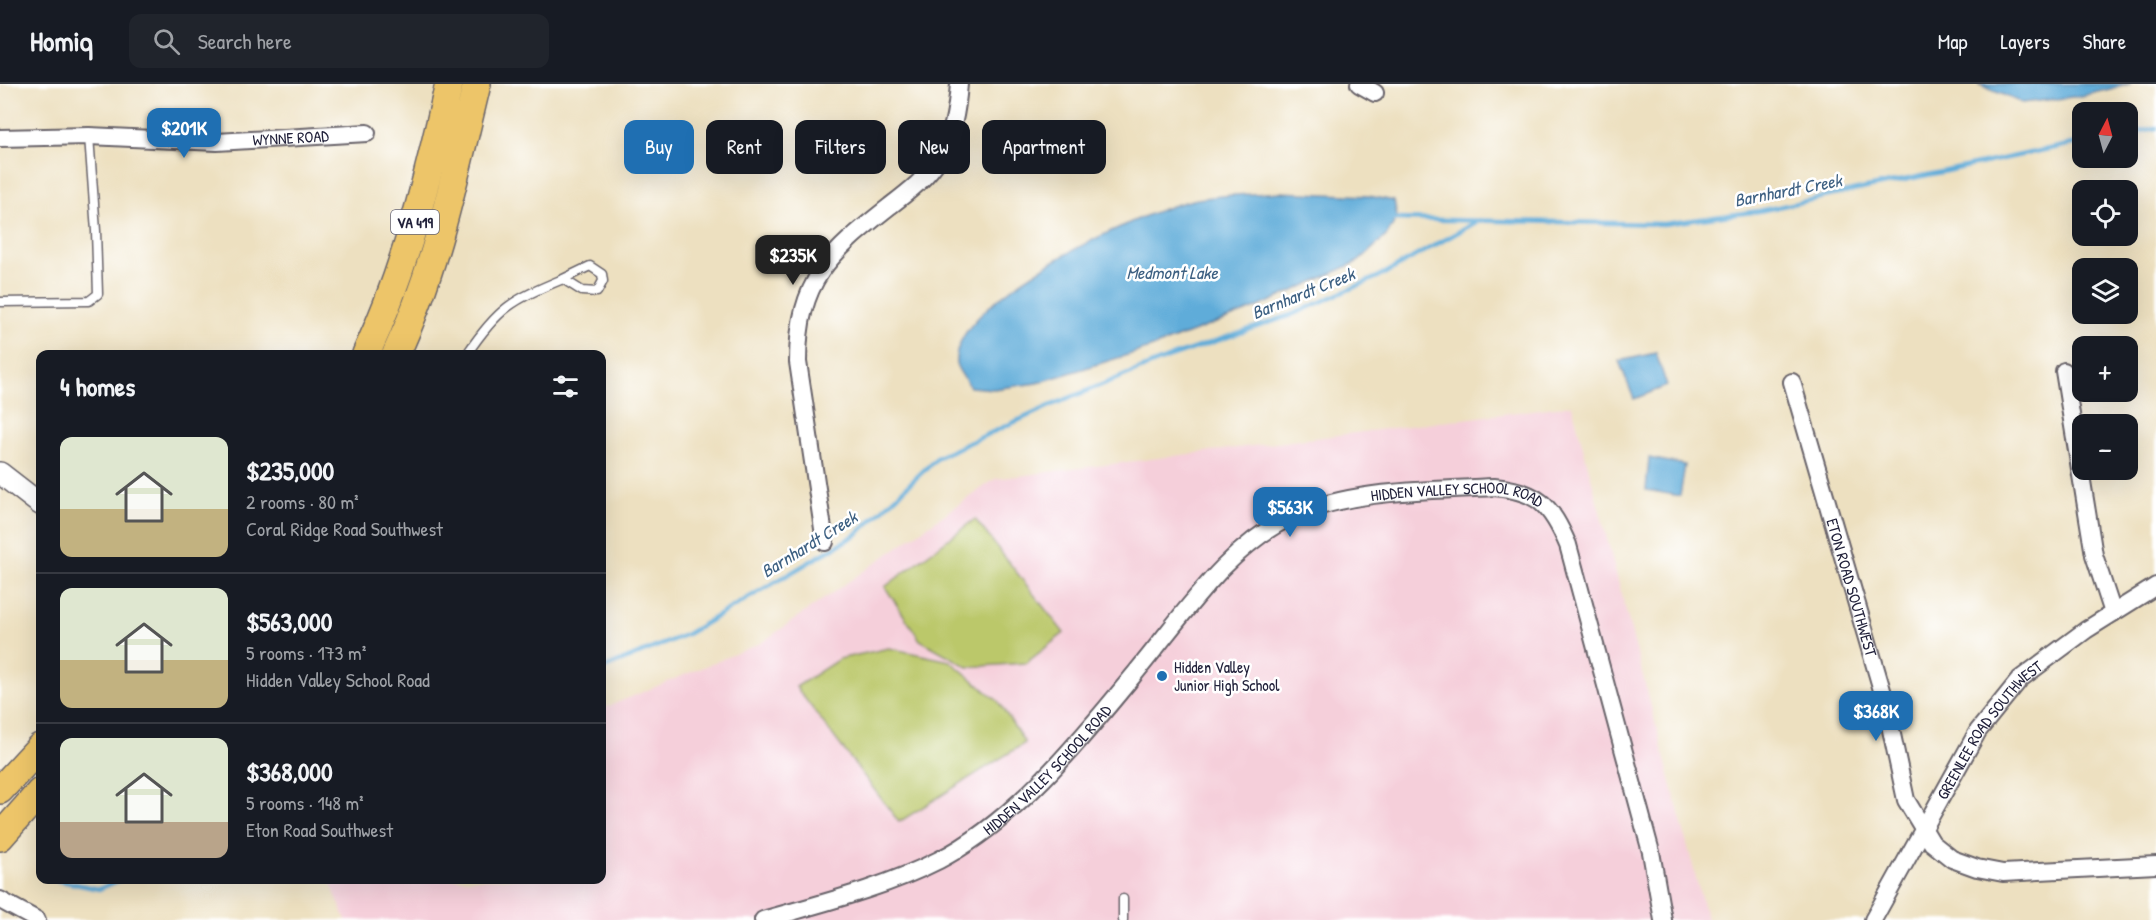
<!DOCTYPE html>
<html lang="en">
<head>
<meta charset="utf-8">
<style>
  :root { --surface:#171b24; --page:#20242c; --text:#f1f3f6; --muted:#9ea1a6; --line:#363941; --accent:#1f6fb2 }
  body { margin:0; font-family:"Patrick Hand",sans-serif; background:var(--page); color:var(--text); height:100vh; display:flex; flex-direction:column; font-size:22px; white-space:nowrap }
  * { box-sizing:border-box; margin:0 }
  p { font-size:20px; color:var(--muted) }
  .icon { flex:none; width:33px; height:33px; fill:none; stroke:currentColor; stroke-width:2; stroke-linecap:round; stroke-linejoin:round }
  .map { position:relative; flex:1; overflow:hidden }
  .sheet { position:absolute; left:36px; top:266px; width:570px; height:534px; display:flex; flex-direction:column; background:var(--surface); border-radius:12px; box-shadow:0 6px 24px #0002 }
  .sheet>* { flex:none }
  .guide { position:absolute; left:624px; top:36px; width:570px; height:54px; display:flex; gap:12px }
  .needle { width:39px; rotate:6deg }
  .tools { position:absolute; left:2072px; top:18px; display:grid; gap:12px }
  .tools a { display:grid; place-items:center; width:66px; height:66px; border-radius:12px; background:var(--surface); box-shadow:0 6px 24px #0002; font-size:30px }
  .price { position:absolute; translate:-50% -51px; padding:0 14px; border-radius:12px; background:var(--accent); color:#fff; font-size:20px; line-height:39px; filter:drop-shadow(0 2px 3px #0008) }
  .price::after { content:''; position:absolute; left:50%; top:36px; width:18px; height:14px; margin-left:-9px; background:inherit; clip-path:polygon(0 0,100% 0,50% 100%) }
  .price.selected { background:#222; color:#fff }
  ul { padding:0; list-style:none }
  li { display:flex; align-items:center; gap:18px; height:150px; padding:0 24px }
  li+li { border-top:2px solid var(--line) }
  li span { display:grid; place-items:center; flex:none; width:168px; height:120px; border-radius:12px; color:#555 }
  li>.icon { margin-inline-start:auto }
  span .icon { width:72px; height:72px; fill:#fffc; stroke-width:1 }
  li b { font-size:26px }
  h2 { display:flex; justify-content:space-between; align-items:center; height:72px; padding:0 24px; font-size:26px }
  .pill { padding:0 21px; border-radius:12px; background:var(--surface); box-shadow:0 6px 24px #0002; font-size:21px; line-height:54px }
  .pill.selected { background:var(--accent); color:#fff }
  header { display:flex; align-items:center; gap:36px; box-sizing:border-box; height:84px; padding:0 30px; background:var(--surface); border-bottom:2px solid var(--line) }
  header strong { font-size:28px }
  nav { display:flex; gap:33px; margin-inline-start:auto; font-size:21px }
  .search { width:420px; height:54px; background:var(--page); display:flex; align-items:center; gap:15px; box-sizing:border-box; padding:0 21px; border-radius:12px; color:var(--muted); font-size:22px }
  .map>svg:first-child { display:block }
</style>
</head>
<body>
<header>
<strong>Homiq</strong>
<div class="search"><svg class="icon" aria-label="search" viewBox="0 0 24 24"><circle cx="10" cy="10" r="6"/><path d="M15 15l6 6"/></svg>Search here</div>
<nav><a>Map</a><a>Layers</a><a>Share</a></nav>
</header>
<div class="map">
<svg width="2156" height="836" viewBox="0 0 2156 836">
  <rect width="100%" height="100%" fill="#fff"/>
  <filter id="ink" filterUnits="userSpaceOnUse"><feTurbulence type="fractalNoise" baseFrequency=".0167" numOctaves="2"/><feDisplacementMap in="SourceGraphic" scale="12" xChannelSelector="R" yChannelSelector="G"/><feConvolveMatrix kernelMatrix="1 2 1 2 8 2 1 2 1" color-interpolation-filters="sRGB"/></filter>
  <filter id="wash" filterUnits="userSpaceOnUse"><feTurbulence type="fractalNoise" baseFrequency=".008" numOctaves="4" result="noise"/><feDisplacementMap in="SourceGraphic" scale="24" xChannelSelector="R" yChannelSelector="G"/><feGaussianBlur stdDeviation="1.35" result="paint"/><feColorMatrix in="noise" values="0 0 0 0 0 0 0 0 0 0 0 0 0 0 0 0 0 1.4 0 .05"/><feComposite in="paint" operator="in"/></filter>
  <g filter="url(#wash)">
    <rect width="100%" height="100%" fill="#ede0c0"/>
    <path fill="#f5cfda" d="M 1572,321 L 1707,836 L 346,836 L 329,795 L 602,795 L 602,625 L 761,559 L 995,395 Z"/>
    <path fill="#bbc86a" stroke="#6e7552" stroke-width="1.5" d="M 975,435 L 1064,549 L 1026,579 L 968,583 L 920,556 L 885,503 Z
      M 889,564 L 950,577 L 998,617 L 1025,659 L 899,738 L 796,603 L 839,575 Z"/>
    <path fill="#5facd9" stroke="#40678a" stroke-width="1.5" d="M 1978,0 L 2131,0 L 2081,12 L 2022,19 Z
      M 1279,108 L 1369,112 L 1394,117 L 1397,133 L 1387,151 L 1359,177 L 1256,224 L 1150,264 L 1037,299 L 994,305 L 970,303 C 966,296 957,286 956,279 C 951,215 1139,128 1193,116 C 1220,110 1251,111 1279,108 Z
      M 1656,269 L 1667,302 L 1634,315 L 1619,277 Z
      M 1649,374 L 1685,381 L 1680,412 L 1646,406 Z"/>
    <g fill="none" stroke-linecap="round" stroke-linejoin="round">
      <path stroke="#5facd9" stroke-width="4.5" d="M 2127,50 L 2156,44
        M 1392,135 L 1664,140 L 1759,127 L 2082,58
        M 602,585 L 687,550 L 857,450 L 938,373 L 1052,321 L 1170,273 L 1291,231 L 1382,191 L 1476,138
        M 52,795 L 99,805 L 122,795"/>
    </g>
  </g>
  <g filter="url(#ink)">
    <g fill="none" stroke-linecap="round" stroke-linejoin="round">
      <g stroke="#69646a" stroke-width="11">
        <path id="service" d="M 590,182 L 602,190 L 603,197 L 597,208 L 582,207 L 563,195 Z
          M 0,218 L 89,217 L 98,210 L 96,147 L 89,52
          M 467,270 C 498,224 512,216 563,195
          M 1123,815 L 1123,836"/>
      </g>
      <g stroke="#69646a" stroke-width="20">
        <g id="minor">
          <path d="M 1359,0 L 1375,9"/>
          <path id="s1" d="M 0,54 L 89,52 L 217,58 L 367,49"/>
          <path d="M 2064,287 L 2094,471 L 2113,529"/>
          <path id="s2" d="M 1792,298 L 1884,613 L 1906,716 L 1932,759 L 1952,775 L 1977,784 L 2003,789 L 2156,781"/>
          <path d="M 825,458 L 798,278 C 798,196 829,170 890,122 C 907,109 928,93 939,74 C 953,52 957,26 959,0"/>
          <path d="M 0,816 L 37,836"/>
          <path id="s3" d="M 763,836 C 822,819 884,804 939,776 C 1016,737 1083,653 1137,587 C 1182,533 1227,462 1293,432 C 1354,405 1428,407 1494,403 C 1538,407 1551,421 1568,461 L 1651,768 L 1663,836"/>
          <path id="s4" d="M 1873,836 L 1978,647 L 2020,595 L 2086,546 L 2156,502"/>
        </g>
      </g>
      <g stroke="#69646a" stroke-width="24">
        <path id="tertiary" d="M 0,389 L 40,420"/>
      </g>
      <g stroke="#69646a" stroke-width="30">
        <path id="primary" d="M 366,270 C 406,184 428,93 449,0
          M 396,270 C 436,185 455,91 477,0
          M 0,706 L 40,663
          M 0,753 L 40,708"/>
      </g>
      <use href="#service" stroke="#fff" stroke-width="8"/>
      <use href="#minor" stroke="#fff" stroke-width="16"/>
      <use href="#tertiary" stroke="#fff" stroke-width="21"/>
      <use href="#primary" stroke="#edc569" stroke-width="27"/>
    </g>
  </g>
  <circle fill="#1f6fb2" stroke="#fff" stroke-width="2" cx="1162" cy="592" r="6"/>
  <g text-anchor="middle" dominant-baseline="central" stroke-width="5" stroke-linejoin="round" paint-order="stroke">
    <rect fill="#fff" stroke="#646476" stroke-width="1.5" x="391" y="126" width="48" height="24" rx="4.5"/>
    <g font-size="15" font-weight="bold" fill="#22223b">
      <text x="415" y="138">VA 419</text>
    </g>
    <g font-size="16" fill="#22223b" stroke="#fff">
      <text stroke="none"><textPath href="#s1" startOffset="291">WYNNE ROAD</textPath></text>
      <text stroke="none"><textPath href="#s3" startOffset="852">HIDDEN VALLEY SCHOOL ROAD</textPath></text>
      <text stroke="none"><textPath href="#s2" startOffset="214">ETON ROAD SOUTHWEST</textPath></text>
      <text stroke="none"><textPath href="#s4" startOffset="224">GREENLEE ROAD SOUTHWEST</textPath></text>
      <text stroke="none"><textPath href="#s3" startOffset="328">HIDDEN VALLEY SCHOOL ROAD</textPath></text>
    </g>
    <g font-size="16" fill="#22223b" stroke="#fff" text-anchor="start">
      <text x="1174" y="583">Hidden Valley<tspan x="1174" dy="18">Junior High School</tspan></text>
    </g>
    <g font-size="18" font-style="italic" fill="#3d6082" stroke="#fff">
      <text transform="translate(1788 106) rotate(-11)">Barnhardt Creek</text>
      <text x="1172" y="188">Medmont Lake</text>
      <text transform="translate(1303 209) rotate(-22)">Barnhardt Creek</text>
      <text transform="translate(809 460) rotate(-32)">Barnhardt Creek</text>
    </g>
  </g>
</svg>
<div class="tools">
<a><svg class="needle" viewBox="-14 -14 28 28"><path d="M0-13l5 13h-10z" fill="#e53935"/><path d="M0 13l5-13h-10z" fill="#9ea1a6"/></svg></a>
<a><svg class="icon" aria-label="locate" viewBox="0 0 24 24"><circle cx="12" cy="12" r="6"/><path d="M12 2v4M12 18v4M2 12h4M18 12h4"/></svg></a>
<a><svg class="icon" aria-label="layers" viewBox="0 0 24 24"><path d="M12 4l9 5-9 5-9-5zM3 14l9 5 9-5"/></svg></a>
<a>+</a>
<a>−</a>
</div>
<b class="price" style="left:184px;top:75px">$201K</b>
<b class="price selected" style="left:793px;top:202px">$235K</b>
<b class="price" style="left:1290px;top:454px">$563K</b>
<b class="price" style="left:1876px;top:658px">$368K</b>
<div class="guide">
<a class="pill selected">Buy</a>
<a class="pill">Rent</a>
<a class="pill">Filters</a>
<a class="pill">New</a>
<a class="pill">Apartment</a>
</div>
<section class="sheet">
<h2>4 homes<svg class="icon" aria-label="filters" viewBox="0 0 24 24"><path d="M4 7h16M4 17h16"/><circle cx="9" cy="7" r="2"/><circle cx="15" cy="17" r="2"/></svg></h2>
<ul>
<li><span style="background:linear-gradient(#dfe7d0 60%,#c2b280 0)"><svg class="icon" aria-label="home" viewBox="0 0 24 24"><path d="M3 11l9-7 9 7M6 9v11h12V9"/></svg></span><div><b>$235,000</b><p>2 rooms · 80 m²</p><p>Coral Ridge Road Southwest</p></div></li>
<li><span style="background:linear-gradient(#dfe7d0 60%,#c2b280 0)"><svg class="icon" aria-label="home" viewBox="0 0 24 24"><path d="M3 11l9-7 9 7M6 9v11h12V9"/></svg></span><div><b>$563,000</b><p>5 rooms · 173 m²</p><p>Hidden Valley School Road</p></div></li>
<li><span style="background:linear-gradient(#dfe7d0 70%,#b9a48a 0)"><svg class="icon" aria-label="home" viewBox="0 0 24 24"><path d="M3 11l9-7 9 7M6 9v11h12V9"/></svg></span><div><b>$368,000</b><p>5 rooms · 148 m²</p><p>Eton Road Southwest</p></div></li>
</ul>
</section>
</div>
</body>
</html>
